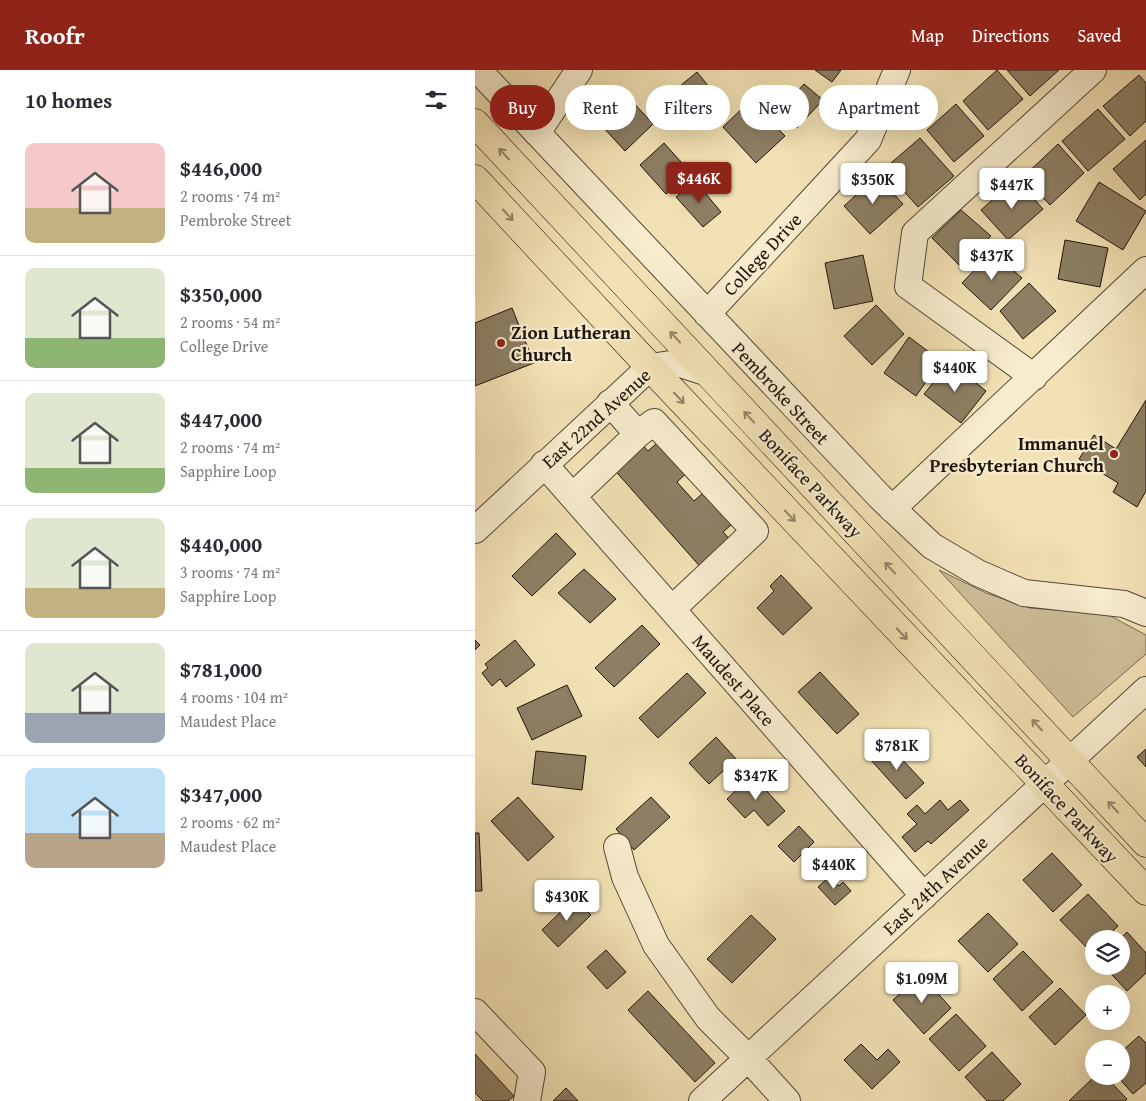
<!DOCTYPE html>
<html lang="en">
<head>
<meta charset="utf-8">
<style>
  :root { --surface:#fff; --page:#f2f2f3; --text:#2b2b33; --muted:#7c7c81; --line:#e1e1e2; --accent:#8f2418 }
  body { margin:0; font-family:"Gentium Book Plus",serif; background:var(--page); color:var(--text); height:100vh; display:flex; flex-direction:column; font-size:19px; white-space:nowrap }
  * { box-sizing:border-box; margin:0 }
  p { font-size:16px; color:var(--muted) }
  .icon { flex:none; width:28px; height:28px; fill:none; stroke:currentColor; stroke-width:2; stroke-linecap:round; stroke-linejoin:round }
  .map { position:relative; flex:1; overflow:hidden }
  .side { display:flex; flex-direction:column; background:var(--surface); width:475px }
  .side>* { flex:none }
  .hud { position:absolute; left:15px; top:15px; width:475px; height:45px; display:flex; gap:10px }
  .tools { position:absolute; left:610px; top:860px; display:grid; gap:10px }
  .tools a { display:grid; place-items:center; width:45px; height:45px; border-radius:50%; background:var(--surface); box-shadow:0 5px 20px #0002; font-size:25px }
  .price { position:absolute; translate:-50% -42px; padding:0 11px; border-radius:5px; background:#fff; color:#222; font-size:16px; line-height:32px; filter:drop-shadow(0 1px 2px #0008) }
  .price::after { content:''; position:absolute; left:50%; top:30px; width:15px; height:11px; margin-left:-8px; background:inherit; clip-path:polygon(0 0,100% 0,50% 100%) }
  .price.on { background:var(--accent); color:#fff }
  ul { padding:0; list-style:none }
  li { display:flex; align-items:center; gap:15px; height:125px; padding:0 25px }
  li+li { border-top:1px solid var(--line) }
  li span { display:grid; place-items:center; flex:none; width:140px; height:100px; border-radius:10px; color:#555 }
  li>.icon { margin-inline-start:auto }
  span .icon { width:60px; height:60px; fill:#fffc; stroke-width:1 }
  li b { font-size:21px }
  h2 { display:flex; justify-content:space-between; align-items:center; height:60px; padding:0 25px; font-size:21px }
  .chip { padding:0 18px; border-radius:22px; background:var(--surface); box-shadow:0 5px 20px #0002; font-size:18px; line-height:45px }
  .chip.on { background:var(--accent); color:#fff }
  header { display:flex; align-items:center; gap:30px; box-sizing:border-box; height:70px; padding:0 25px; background:var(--accent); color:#fff }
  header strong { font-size:24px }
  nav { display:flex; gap:28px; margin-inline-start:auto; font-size:18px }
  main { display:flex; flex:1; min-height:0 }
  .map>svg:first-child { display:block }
</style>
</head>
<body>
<header>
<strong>Roofr</strong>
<nav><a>Map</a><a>Directions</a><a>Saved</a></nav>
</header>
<main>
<section class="side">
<h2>10 homes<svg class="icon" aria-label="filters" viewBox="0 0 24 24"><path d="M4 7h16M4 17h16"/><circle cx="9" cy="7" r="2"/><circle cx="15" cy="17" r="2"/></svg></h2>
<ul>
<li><span style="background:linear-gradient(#f6c9c9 65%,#c2b280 0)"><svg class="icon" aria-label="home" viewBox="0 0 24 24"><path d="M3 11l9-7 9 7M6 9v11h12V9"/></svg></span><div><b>$446,000</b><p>2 rooms · 74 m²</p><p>Pembroke Street</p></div></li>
<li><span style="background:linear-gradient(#dfe7d0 70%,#8fb573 0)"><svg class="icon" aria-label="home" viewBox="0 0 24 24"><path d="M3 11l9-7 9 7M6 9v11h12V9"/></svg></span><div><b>$350,000</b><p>2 rooms · 54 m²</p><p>College Drive</p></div></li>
<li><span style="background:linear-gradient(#dfe7d0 75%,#8fb573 0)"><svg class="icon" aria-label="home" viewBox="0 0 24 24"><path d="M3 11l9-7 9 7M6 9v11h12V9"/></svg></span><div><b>$447,000</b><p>2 rooms · 74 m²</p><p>Sapphire Loop</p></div></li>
<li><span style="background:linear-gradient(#dfe7d0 70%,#c2b280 0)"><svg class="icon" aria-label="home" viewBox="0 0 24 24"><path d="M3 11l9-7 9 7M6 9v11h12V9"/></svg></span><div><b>$440,000</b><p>3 rooms · 74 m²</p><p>Sapphire Loop</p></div></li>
<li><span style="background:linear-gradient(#dfe7d0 70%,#9aa5b1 0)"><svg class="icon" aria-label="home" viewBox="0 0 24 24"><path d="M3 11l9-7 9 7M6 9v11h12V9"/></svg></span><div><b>$781,000</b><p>4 rooms · 104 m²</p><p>Maudest Place</p></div></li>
<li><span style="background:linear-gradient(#bfe0f5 65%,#b9a48a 0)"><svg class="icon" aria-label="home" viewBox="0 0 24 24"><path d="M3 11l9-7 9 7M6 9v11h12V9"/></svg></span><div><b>$347,000</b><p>2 rooms · 62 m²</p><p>Maudest Place</p></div></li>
</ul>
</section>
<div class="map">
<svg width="671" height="1031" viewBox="0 0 671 1031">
  <rect width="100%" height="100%" fill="#f2e1b4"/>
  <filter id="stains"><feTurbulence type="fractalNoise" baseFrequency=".004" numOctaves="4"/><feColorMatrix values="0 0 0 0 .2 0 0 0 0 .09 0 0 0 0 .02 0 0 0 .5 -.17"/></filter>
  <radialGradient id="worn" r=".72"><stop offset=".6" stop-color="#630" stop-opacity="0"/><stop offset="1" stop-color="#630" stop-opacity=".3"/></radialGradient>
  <path fill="#cebe98" stroke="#766a52" d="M 464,500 L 511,523 L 555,538 L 632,544 L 671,565 L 671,584 L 598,647 Z"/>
  <path fill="#8d7f64" stroke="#1f150d" d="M 340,0 L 366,0 L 357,12 Z
    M 522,0 L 548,29 L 513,60 L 488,31 Z
    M 532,0 L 584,0 L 555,26 Z
    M 222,2 L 243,28 L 227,41 L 205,16 Z
    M 664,5 L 671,13 L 671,51 L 655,66 L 628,36 Z
    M 329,14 L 348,30 L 322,58 L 303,43 Z
    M 144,17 L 178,54 L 150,81 L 115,43 Z
    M 276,30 L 310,66 L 281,93 L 248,57 Z
    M 481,34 L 509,66 L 479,92 L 452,60 Z
    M 623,39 L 650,69 L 613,101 L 587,71 Z
    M 445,68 L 479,106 L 443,137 L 409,99 Z
    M 671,70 L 671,124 L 665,130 L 638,99 Z
    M 189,73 L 215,102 L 191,124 L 165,95 Z
    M 583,74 L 609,103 L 575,135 L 548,107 Z
    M 402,106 L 428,134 L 395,164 L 369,136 Z
    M 541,109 L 568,139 L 533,170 L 506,140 Z
    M 221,112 L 246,142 L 228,157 L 201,127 Z
    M 624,112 L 671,141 L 648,180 L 601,151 Z
    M 486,140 L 516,166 L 485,196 L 457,168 Z
    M 590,170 L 633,178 L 625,217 L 583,209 Z
    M 517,182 L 547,208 L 516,240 L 487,213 Z
    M 388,185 L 398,231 L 359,239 L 350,193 Z
    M 554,213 L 581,241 L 548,269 L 525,241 Z
    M 401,235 L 429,264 L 397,295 L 369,266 Z
    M 37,238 L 59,293 L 0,316 L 0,253 Z
    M 434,267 L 466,291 L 441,326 L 409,303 Z
    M 475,292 L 511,321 L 486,353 L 449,324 Z
    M 671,330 L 671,421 L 662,437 L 638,422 L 643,413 L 604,389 L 619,365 L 641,379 Z
    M 189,367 L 217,398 L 202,412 L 219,431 L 236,416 L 264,448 L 248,462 L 259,474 L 229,501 L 136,396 L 164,371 L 173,381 Z
    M 81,463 L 101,484 L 57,526 L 37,506 Z
    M 109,499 L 141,529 L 115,553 L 83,523 Z
    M 306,505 L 337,538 L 308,565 L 282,538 L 299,521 L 295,516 Z
    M 167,555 L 185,574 L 139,617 L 120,598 Z
    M 0,570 L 5,575 L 0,580 Z
    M 40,570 L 60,595 L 31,617 L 25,609 L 17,616 L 7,603 L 13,598 L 10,594 Z
    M 345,602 L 384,644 L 362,664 L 323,622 Z
    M 212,603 L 231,623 L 183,668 L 164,648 Z
    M 92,615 L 107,646 L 57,670 L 42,638 Z
    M 241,667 L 261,689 L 234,714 L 214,693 Z
    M 412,673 L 449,713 L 431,729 L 395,689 Z
    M 671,679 L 671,697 L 662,687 Z
    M 61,681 L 111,686 L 107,720 L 57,714 Z
    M 277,705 L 310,741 L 293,756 L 279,740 L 270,748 L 252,729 Z
    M 43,727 L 79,767 L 53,791 L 16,751 Z
    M 176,727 L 195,747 L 159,780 L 141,759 Z
    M 465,730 L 473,740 L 485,730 L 494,740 L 456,774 L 453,771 L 440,782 L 427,767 L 442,754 L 432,744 L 442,735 L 450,744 Z
    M 324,756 L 339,772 L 319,792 L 303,776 Z
    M 0,763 L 4,763 L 7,821 L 0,821 Z
    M 577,783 L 607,815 L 578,842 L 548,810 Z
    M 355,806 L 364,816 L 368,812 L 376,821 L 360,835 L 343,817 Z
    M 613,824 L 643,856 L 630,869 L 619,869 L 619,879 L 616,882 L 585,850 Z
    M 100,828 L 116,845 L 83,877 L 67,860 Z
    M 513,843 L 543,874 L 513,902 L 483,871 Z
    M 276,845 L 301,869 L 257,913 L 232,889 Z
    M 652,862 L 671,883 L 671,903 L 652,921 L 629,896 L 646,896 L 646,869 L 645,869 Z
    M 131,880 L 151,902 L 132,919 L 112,897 Z
    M 548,881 L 578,912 L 547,941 L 518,909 Z
    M 446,905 L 476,938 L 449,964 L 418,930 Z
    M 585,918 L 611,945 L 580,975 L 554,947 Z
    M 173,921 L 240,993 L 220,1012 L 153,940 Z
    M 481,944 L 511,976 L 484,1001 L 454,969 Z
    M 664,966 L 671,973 L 671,1013 L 658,1024 L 642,1006 L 646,1006 L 646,982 Z
    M 386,974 L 402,990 L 413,979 L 425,992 L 397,1019 L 369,990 Z
    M 517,982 L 546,1014 L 528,1031 L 512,1031 L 490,1007 Z
    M 0,984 L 39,1026 L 33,1031 L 8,1031 L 0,1023 Z
    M 620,1006 L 630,1006 L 652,1029 L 650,1031 L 594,1031 Z
    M 91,1018 L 103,1031 L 78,1031 Z"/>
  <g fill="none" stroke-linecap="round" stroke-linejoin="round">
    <g stroke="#544837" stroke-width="28">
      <path id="minor" d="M 3,0 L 405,427 L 457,476 L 503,503 L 549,523 L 649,534 L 671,543
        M 62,63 L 104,0
        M 232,244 L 393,70 L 422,0
        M 559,307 L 433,216 L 440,163 L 618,0
        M 135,333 L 163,364 L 179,352 L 280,461 L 197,539
        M 69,394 L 449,826
        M 98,426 L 163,364
        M 417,439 L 671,200
        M 0,460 L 175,297 L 202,293 L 233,303
        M 142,777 L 150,807 L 181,875 L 233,948 L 273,988 L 312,1031
        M 0,942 L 57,1002 L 52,1031
        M 227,1031 L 671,620"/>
    </g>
    <g stroke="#1f150d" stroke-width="29">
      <path id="major" d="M 0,53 L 671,773
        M 0,109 L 175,297 L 671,821"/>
    </g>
    <use href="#minor" stroke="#f7ecce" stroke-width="26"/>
    <use href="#major" stroke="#f2e1b4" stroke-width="28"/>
  </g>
  <defs><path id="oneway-shaft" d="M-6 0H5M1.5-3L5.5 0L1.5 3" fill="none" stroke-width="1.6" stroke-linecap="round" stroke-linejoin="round" transform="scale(1.25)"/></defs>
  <g stroke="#938569">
    <use href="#oneway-shaft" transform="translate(29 84) rotate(-133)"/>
    <use href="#oneway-shaft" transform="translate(33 145) rotate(47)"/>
    <use href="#oneway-shaft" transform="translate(200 267) rotate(-133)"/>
    <use href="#oneway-shaft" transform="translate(204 328) rotate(47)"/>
    <use href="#oneway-shaft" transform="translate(274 347) rotate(-133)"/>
    <use href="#oneway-shaft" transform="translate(315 446) rotate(47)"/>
    <use href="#oneway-shaft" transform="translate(415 498) rotate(-133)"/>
    <use href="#oneway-shaft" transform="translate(427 564) rotate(47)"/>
    <use href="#oneway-shaft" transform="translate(562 655) rotate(-133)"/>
    <use href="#oneway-shaft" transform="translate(638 737) rotate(-133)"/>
  </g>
  <g fill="#8f2418" stroke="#f7ecce" stroke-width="2">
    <circle cx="26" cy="273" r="5"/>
    <circle cx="639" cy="384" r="5"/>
  </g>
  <g text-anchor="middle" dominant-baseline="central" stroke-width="4.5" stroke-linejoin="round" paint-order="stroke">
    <g font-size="19" fill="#1f150d" stroke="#f7ecce">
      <text transform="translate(287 184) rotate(-47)">College Drive</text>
      <text transform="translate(306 323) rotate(47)">Pembroke Street</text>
      <text transform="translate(121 348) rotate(-42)">East 22nd Avenue</text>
      <text transform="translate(336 413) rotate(47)">Boniface Parkway</text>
      <text transform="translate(259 610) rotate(49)">Maudest Place</text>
      <text transform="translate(592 738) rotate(47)">Boniface Parkway</text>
      <text transform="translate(460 815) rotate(-43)">East 24th Avenue</text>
    </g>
    <g font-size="19" font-weight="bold" fill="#1f150d" stroke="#f7ecce" text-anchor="start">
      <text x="36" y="262">Zion Lutheran<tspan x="36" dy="22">Church</tspan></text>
      <text x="629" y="373" text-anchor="end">Immanuel<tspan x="629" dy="22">Presbyterian Church</tspan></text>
    </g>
  </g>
  <rect width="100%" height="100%" filter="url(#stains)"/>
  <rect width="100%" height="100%" fill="url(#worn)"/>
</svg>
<div class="tools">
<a><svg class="icon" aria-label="layers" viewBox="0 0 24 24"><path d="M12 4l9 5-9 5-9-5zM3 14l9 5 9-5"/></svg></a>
<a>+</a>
<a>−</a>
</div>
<b class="price on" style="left:224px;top:134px">$446K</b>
<b class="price" style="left:398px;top:135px">$350K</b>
<b class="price" style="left:537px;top:140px">$447K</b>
<b class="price" style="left:517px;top:211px">$437K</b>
<b class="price" style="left:480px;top:323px">$440K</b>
<b class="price" style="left:422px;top:701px">$781K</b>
<b class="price" style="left:281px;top:731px">$347K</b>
<b class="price" style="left:359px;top:820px">$440K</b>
<b class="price" style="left:92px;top:852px">$430K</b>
<b class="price" style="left:447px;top:934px">$1.09M</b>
<div class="hud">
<a class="chip on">Buy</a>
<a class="chip">Rent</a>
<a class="chip">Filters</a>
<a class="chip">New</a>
<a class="chip">Apartment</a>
</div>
</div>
</main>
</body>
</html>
